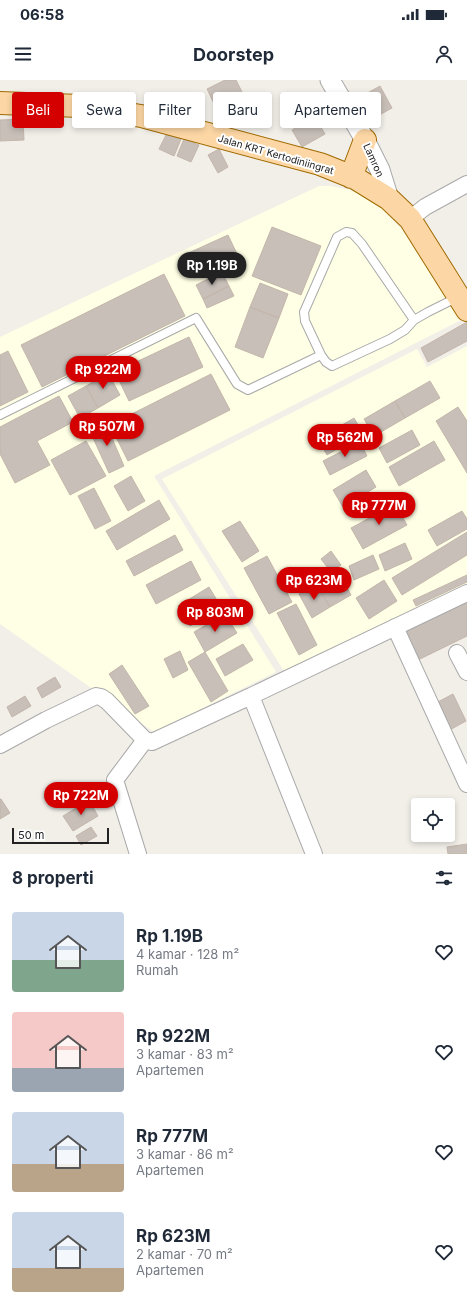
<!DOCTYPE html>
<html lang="id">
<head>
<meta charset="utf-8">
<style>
  :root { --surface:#fff; --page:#f2f2f3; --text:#1f2937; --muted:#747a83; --accent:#d40000 }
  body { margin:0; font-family:Inter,sans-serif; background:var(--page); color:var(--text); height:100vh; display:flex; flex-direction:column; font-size:15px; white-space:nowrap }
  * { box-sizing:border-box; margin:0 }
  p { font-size:13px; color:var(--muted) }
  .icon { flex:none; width:22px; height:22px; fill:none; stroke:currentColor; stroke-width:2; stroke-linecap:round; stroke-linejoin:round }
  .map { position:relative; height:774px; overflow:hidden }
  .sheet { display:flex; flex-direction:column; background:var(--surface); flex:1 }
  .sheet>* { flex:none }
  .hud { position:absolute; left:12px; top:12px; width:443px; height:36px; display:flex; gap:8px }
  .tools { position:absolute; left:411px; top:718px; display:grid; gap:8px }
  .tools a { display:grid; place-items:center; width:44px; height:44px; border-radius:4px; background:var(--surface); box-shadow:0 2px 6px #0003; font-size:20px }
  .scale { position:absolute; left:12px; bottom:10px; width:97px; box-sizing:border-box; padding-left:4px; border:2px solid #222; border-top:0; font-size:11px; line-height:14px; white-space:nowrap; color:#222; -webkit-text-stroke:3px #fff; paint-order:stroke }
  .price { position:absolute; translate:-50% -34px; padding:0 9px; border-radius:14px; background:var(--accent); color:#fff; font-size:13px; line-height:26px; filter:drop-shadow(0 1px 2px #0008) }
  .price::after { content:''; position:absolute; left:50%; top:24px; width:12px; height:9px; margin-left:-6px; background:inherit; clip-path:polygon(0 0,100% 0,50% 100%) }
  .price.selected { background:#222; color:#fff }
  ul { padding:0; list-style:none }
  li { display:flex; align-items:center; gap:12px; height:100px; padding:0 12px }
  li span { display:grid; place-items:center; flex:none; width:112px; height:80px; border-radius:4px; color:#555 }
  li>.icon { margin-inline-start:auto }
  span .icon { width:48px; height:48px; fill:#fffc; stroke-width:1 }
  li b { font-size:17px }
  h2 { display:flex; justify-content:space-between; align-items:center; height:48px; padding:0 12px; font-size:17px }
  .tag { padding:0 14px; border-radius:4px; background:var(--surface); box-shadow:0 2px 6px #0003; font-size:14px; line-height:36px }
  .tag.selected { background:var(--accent); color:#fff }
  .status { display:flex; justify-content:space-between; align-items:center; height:28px; padding:0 20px; background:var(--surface); direction:ltr }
  .status svg { height:11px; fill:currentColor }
  header { display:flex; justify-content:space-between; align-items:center; height:52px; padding:0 12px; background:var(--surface); font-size:18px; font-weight:700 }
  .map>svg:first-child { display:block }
</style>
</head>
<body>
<div class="status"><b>06:58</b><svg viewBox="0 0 49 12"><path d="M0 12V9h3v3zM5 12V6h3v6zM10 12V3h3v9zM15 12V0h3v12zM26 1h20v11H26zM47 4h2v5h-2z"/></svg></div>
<header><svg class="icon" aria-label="menu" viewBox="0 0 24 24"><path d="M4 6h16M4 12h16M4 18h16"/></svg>Doorstep<svg class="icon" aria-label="person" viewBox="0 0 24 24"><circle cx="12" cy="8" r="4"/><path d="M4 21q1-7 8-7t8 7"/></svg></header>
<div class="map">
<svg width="467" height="774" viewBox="0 0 467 774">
  <rect width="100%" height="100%" fill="#f2efe9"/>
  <path fill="#ffffe5" d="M 319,106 L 331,106 L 355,111 L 365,115 L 382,127 L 402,150 L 463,239 L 154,396 L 276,592 L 154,652 L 0,544 L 0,257 Z
    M 467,266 L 467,505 L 284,591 L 162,399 L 417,269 L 427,287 Z"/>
  <path fill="#c7bfb8" stroke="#c4b6ab" d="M 225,0 L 236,0 L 246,20 L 219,34 L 207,9 Z
    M 380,6 L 392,28 L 374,38 L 362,16 Z
    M 315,37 L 325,54 L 302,67 L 292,50 Z
    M 23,39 L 24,60 L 0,61 L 0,40 Z
    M 167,53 L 181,59 L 174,76 L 159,69 Z
    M 184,59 L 199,65 L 191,82 L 177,76 Z
    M 219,69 L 228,87 L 218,93 L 208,75 Z
    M 272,147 L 321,166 L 301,215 L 252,196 Z
    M 228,155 L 239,178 L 194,198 L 184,175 Z
    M 222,192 L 229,206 L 203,219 L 196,205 Z
    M 164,194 L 185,236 L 42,307 L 21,265 Z
    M 260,203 L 288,214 L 279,238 L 250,227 Z
    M 229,206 L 234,216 L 207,228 L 203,219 Z
    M 250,227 L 279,238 L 263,278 L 235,267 Z
    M 467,242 L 467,261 L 428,282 L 421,268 Z
    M 189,257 L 203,287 L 129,321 L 115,292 Z
    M 8,271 L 28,312 L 0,326 L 0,275 Z
    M 108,293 L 120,315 L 98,328 L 86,306 Z
    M 211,294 L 230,330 L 128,381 L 110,345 Z
    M 430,301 L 440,318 L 405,338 L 395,321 Z
    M 86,306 L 98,328 L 80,338 L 68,316 Z
    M 59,316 L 73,342 L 37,361 L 50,385 L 15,403 L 0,374 L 0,347 Z
    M 395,321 L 405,338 L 374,356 L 364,339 Z
    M 458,327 L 467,341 L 467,393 L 436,341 Z
    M 354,338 L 363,353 L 327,375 L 318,359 Z
    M 105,342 L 124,386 L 109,393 L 89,349 Z
    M 412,350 L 420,365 L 387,383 L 379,368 Z
    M 86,361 L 106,396 L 70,415 L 51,380 Z
    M 434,361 L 445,380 L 399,406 L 389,387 Z
    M 360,362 L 367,376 L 330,395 L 323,381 Z
    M 366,390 L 376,407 L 343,427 L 333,410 Z
    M 131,396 L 145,421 L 128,431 L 114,406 Z
    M 94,408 L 111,441 L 95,449 L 78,416 Z
    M 159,420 L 170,439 L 117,470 L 106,451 Z
    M 395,424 L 407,445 L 363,469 L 351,448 Z
    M 462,431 L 467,439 L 467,449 L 437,466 L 428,450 Z
    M 240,441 L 259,471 L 242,482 L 222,451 Z
    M 467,452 L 467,475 L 402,515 L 392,498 Z
    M 175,455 L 183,470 L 134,496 L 126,481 Z
    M 405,463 L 412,479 L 385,491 L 379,475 Z
    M 331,471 L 341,485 L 331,492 L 321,479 Z
    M 373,475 L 379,489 L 354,500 L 349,486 Z
    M 267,476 L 292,522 L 269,534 L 244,488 Z
    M 191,481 L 201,500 L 156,524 L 146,505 Z
    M 338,491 L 351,515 L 330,527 L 316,504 Z
    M 467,495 L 467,502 L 416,526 L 413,520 Z
    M 384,500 L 397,521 L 369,539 L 356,518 Z
    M 316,504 L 330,527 L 312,538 L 299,514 Z
    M 209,507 L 221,527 L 190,546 L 178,526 Z
    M 467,521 L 467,556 L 418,580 L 404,552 Z
    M 296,524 L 317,565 L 299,575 L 277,533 Z
    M 225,534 L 237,553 L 205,572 L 194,552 Z
    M 243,564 L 253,580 L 225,596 L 216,579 Z
    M 180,571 L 188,590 L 173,598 L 164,579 Z
    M 205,572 L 228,611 L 211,622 L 188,582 Z
    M 122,585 L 149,626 L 135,634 L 109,594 Z
    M 55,597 L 61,607 L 42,618 L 37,608 Z
    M 453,614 L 466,641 L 446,652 L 432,625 Z
    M 25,616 L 31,626 L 12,637 L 7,627 Z
    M 0,719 L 1,719 L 10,733 L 0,739 Z
    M 89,720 L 98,736 L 73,751 L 63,736 Z
    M 91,747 L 97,756 L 81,765 L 76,756 Z
    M 467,764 L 467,774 L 448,774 L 447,767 Z"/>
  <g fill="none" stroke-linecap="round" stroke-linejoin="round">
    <g stroke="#a9a9a9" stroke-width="10">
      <path id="service" d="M 414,240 L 362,164 L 352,153 L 346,152 L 337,157 L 304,232 L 305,241 L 321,275 L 326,282 L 332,286 L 390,259 L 405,250 L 414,240 L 428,232 L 458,217
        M 0,335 L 196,238 L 237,304 L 248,310 L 321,275"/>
    </g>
    <g stroke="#a9a9a9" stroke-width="18">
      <path id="minor" d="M 410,139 L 425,127 L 467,104
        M 395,547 L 467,704
        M 457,573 L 467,592
        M 0,665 L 46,640 L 96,616 L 101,617 L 107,621 L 145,660 L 152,662 L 251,616
        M 138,774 L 115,700 L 145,660
        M 314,774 L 251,616 L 467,513"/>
    </g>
    <g stroke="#a9a9a9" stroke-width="21">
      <path id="tertiary" d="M 330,0 L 365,60 L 380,90 L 389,119"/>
    </g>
    <g stroke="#a06b00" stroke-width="24">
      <path id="primary" d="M 0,23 L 80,26 L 141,36 L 320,84 L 355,98 L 389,119 L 410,139 L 467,230
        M 351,97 L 365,60"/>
    </g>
    <use href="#service" stroke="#fff" stroke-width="8"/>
    <use href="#minor" stroke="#fff" stroke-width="16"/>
    <use href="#tertiary" stroke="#fff" stroke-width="19"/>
    <use href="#primary" stroke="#fcd6a4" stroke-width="22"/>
  </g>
  <g text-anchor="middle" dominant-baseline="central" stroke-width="4" stroke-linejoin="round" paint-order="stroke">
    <g font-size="10" fill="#222" stroke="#fff">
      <text transform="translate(276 74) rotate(16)">Jalan KRT Kertodiniingrat</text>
      <text transform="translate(374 80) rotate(66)">Lamron</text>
    </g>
  </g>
</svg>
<div class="tools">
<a><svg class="icon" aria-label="locate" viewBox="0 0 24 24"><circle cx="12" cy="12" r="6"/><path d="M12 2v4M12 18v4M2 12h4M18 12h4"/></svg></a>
</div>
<div class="scale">50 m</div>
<b class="price selected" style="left:212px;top:206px">Rp 1.19B</b>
<b class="price" style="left:103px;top:310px">Rp 922M</b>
<b class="price" style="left:107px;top:367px">Rp 507M</b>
<b class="price" style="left:345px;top:378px">Rp 562M</b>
<b class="price" style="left:379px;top:446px">Rp 777M</b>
<b class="price" style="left:314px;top:521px">Rp 623M</b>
<b class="price" style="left:215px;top:553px">Rp 803M</b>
<b class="price" style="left:81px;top:736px">Rp 722M</b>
<div class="hud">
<a class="tag selected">Beli</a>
<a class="tag">Sewa</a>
<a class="tag">Filter</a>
<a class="tag">Baru</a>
<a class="tag">Apartemen</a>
</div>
</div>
<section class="sheet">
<h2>8 properti<svg class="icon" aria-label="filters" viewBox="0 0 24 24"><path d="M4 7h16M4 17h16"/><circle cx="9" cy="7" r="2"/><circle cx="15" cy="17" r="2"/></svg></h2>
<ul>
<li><span style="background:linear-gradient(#c9d6e8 60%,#7fa58c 0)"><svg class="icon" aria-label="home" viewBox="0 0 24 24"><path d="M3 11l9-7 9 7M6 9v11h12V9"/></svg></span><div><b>Rp 1.19B</b><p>4 kamar · 128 m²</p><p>Rumah</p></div><svg class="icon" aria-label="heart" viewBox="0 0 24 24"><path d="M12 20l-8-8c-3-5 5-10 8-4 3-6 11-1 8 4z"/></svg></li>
<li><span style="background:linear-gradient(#f6c9c9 70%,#9aa5b1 0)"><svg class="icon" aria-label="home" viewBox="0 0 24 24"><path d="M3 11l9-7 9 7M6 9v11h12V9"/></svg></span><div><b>Rp 922M</b><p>3 kamar · 83 m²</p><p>Apartemen</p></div><svg class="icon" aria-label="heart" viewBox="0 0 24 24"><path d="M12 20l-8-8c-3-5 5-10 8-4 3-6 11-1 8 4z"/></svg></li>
<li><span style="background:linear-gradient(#c9d6e8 65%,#b9a48a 0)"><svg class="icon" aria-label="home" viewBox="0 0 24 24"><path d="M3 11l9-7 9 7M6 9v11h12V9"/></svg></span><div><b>Rp 777M</b><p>3 kamar · 86 m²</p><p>Apartemen</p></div><svg class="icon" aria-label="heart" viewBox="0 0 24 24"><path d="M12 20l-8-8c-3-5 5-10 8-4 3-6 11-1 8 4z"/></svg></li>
<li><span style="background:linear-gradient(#c9d6e8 70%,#b9a48a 0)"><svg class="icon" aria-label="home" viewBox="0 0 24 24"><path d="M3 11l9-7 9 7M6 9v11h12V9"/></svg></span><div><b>Rp 623M</b><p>2 kamar · 70 m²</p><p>Apartemen</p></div><svg class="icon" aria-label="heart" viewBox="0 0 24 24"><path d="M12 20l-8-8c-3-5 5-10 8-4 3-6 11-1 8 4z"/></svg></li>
</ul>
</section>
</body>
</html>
